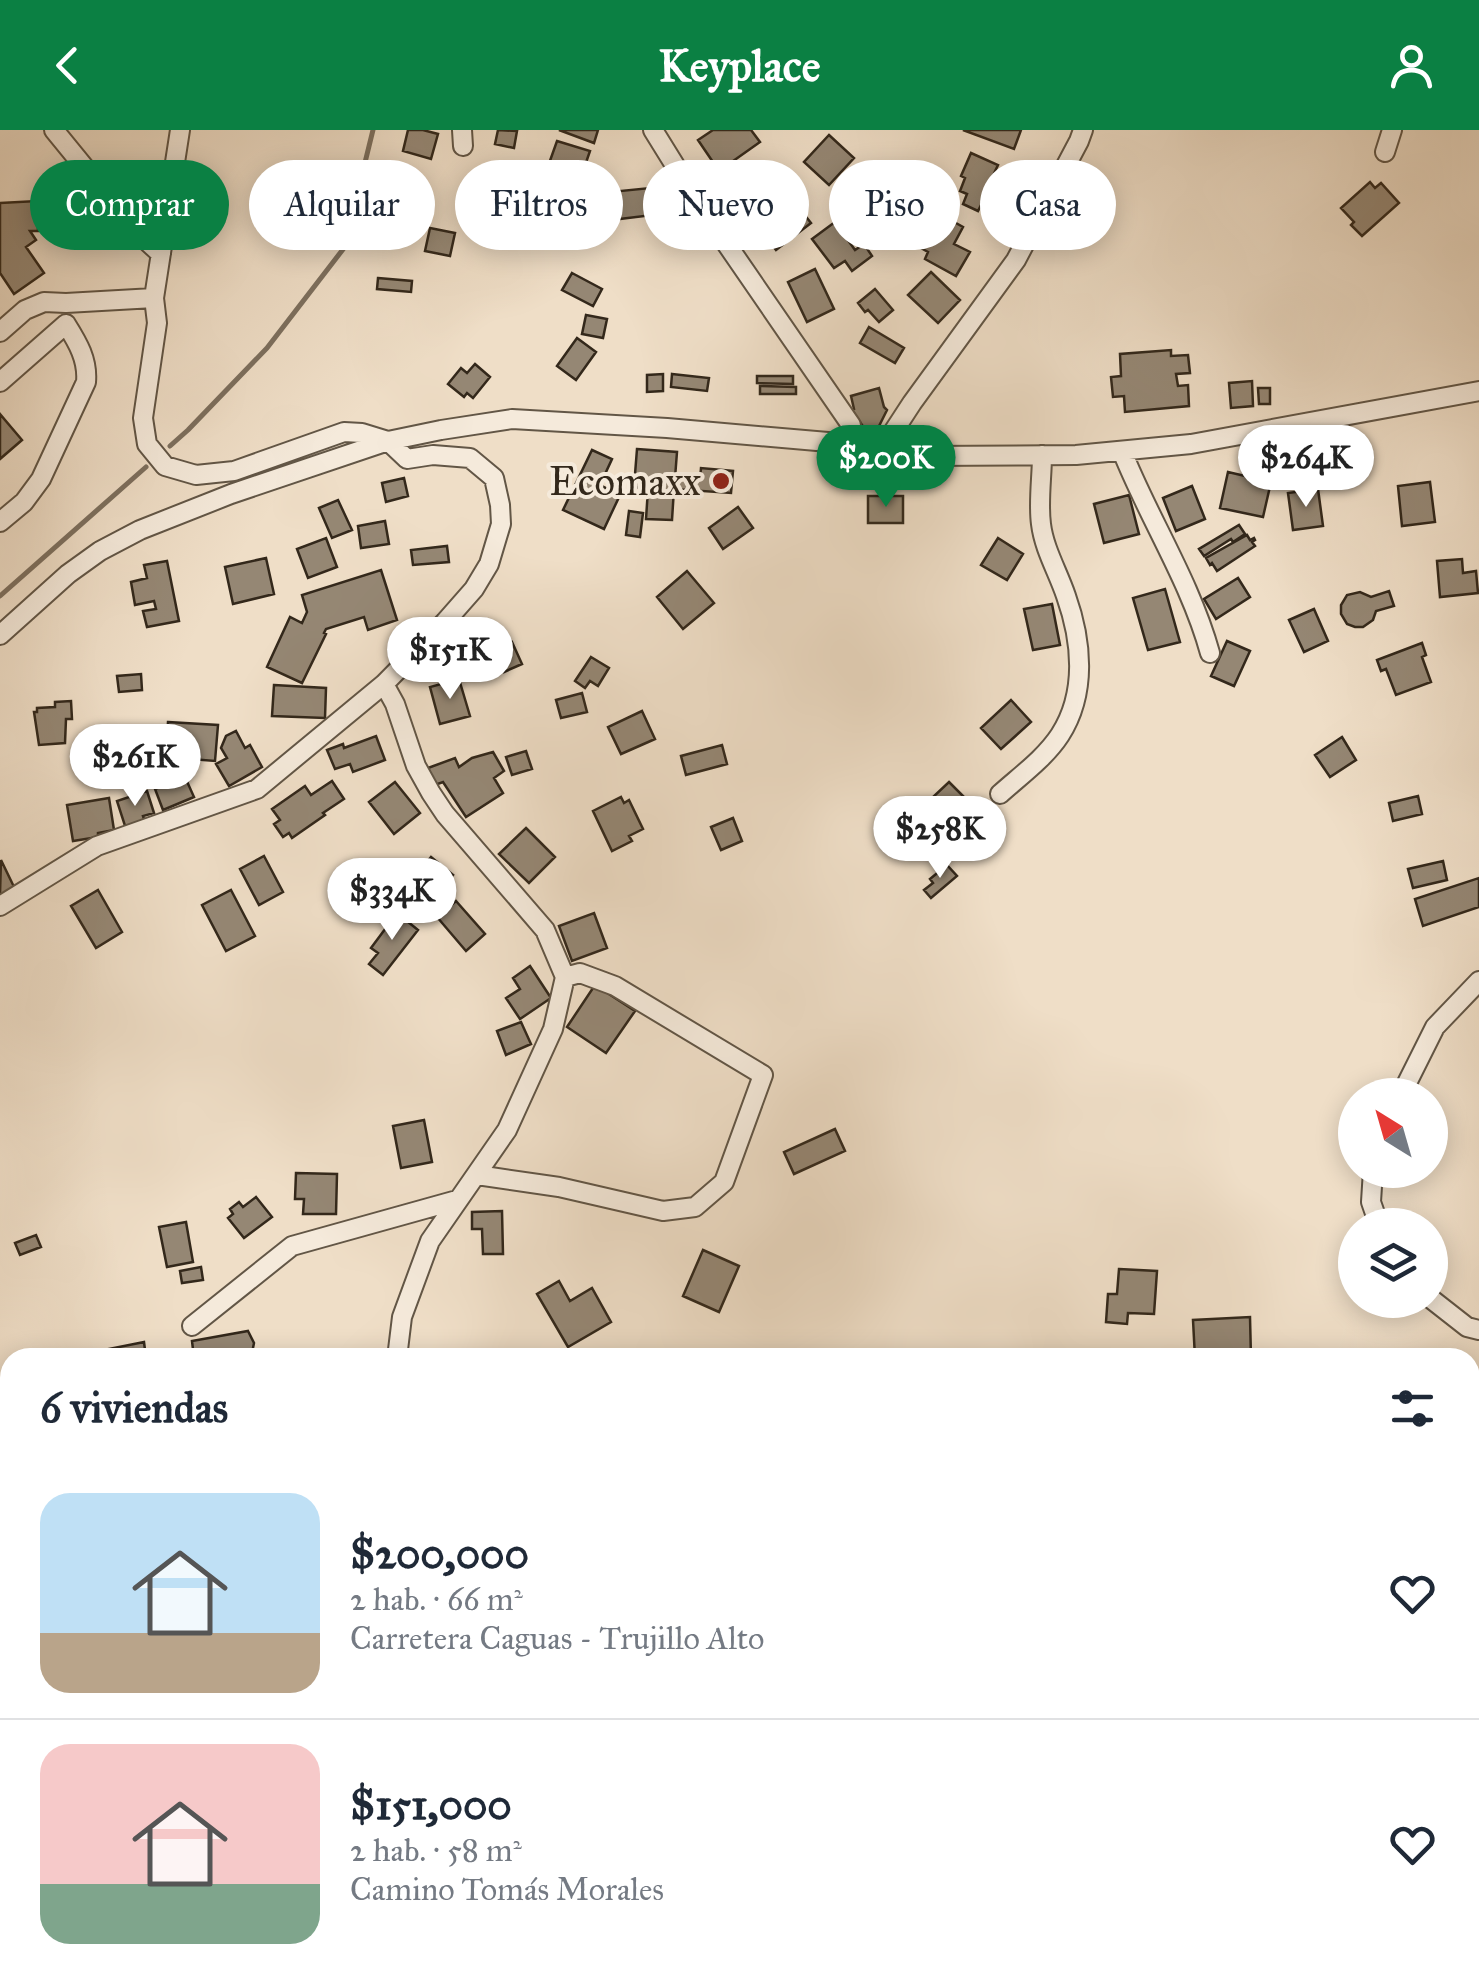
<!DOCTYPE html>
<html lang="es">
<head>
<meta charset="utf-8">
<style>
  :root { --surface:#fff; --page:#f2f2f3; --text:#1f2937; --muted:#747a83; --line:#e0e1e3; --accent:#0b8043 }
  body { margin:0; font-family:"IM FELL Great Primer",serif; background:var(--page); color:var(--text); height:100vh; display:flex; flex-direction:column; font-size:38px; white-space:nowrap }
  * { box-sizing:border-box; margin:0 }
  p { font-size:32px; color:var(--muted) }
  .icon { flex:none; width:55px; height:55px; fill:none; stroke:currentColor; stroke-width:2; stroke-linecap:round; stroke-linejoin:round }
  .map { position:relative; flex:1; overflow:hidden }
  .sheet { position:absolute; left:0px; top:1218px; width:1480px; height:642px; display:flex; flex-direction:column; background:var(--surface); border-radius:30px 30px 0 0; box-shadow:0 5px 25px #0003 }
  .sheet>* { flex:none }
  .banner { position:absolute; left:30px; top:30px; width:1420px; height:90px; display:flex; gap:20px }
  .needle { width:65px; rotate:323deg }
  .controls { position:absolute; left:1338px; top:948px; display:grid; gap:20px }
  .controls a { display:grid; place-items:center; width:110px; height:110px; border-radius:50%; background:var(--surface); box-shadow:0 5px 25px #0003; font-size:50px }
  .price { position:absolute; translate:-50% -85px; padding:0 22px; border-radius:35px; background:#fff; color:#222; font-size:32px; line-height:65px; filter:drop-shadow(0 2px 5px #0008) }
  .price::after { content:''; position:absolute; left:50%; top:60px; width:30px; height:22px; margin-left:-15px; background:inherit; clip-path:polygon(0 0,100% 0,50% 100%) }
  .price.active { background:var(--accent); color:#fff }
  ul { padding:0; list-style:none }
  li { display:flex; align-items:center; gap:30px; height:250px; padding:0 40px }
  li+li { border-top:2px solid var(--line) }
  li span { display:grid; place-items:center; flex:none; width:280px; height:200px; border-radius:30px; color:#555 }
  li>.icon { margin-inline-start:auto }
  span .icon { width:120px; height:120px; fill:#fffc; stroke-width:1 }
  li b { font-size:42px }
  h2 { display:flex; justify-content:space-between; align-items:center; height:120px; padding:0 40px; font-size:42px }
  .pill { padding:0 35px; border-radius:45px; background:var(--surface); box-shadow:0 5px 25px #0003; font-size:35px; line-height:90px }
  .pill.active { background:var(--accent); color:#fff }
  header { display:flex; justify-content:space-between; align-items:center; height:130px; padding:0 40px; background:var(--accent); color:#fff; font-size:45px; font-weight:800 }
  .map>svg:first-child { display:block }
</style>
</head>
<body>
<header><svg class="icon" aria-label="back" viewBox="0 0 24 24"><path d="M15 5l-7 7 7 7"/></svg>Keyplace<svg class="icon" aria-label="person" viewBox="0 0 24 24"><circle cx="12" cy="8" r="4"/><path d="M4 21q1-7 8-7t8 7"/></svg></header>
<div class="map">
<svg width="1479" height="1858" viewBox="0 0 1479 1858">
  <rect width="100%" height="100%" fill="#efdec7"/>
  <filter id="stains"><feTurbulence type="fractalNoise" baseFrequency=".002" numOctaves="4"/><feColorMatrix values="0 0 0 0 .2 0 0 0 0 .09 0 0 0 0 .02 0 0 0 .5 -.17"/></filter>
  <radialGradient id="worn" r=".72"><stop offset=".6" stop-color="#630" stop-opacity="0"/><stop offset="1" stop-color="#630" stop-opacity=".3"/></radialGradient>
  <g fill="none" stroke-linecap="round" stroke-linejoin="round">
    <path stroke="#7d705f" stroke-width="5" d="M 170,316 L 188,300 L 267,218 L 344,118 L 373,0
      M 0,466 L 146,337"/>
  </g>
  <path fill="#958774" stroke="#33281b" stroke-width="2.5" d="M 408,0 L 423,0 L 438,4 L 431,29 L 403,21 Z
    M 498,0 L 517,1 L 514,18 L 495,14 Z
    M 559,0 L 598,0 L 594,13 Z
    M 713,0 L 751,0 L 760,12 L 719,41 L 698,10 Z
    M 963,0 L 1021,0 L 1014,19 Z
    M 829,5 L 854,28 L 829,55 L 804,32 Z
    M 557,11 L 590,21 L 579,53 L 546,42 Z
    M 971,23 L 998,35 L 989,54 L 998,58 L 991,74 L 983,71 L 978,81 L 963,74 L 967,64 L 960,61 L 965,48 L 961,46 Z
    M 1370,52 L 1375,58 L 1381,53 L 1399,73 L 1362,106 L 1351,95 L 1354,92 L 1341,78 Z
    M 650,58 L 653,85 L 603,91 L 600,63 Z
    M 792,69 L 811,93 L 776,120 L 758,96 Z
    M 888,70 L 902,81 L 889,100 L 874,88 Z
    M 37,71 L 38,101 L 30,101 L 36,110 L 26,117 L 44,143 L 14,164 L 0,143 L 0,73 Z
    M 921,82 L 942,93 L 945,87 L 963,97 L 954,114 L 970,122 L 956,146 L 925,129 L 928,122 L 905,109 Z
    M 835,92 L 855,120 L 864,114 L 872,126 L 852,141 L 845,131 L 834,138 L 812,109 Z
    M 430,98 L 455,103 L 450,126 L 425,121 Z
    M 815,139 L 834,179 L 807,192 L 788,152 Z
    M 931,142 L 960,170 L 938,193 L 908,165 Z
    M 572,143 L 602,159 L 593,176 L 562,160 Z
    M 378,148 L 412,151 L 411,162 L 377,159 Z
    M 875,159 L 893,180 L 879,192 L 868,180 L 865,182 L 858,173 Z
    M 586,185 L 607,189 L 603,208 L 582,204 Z
    M 869,197 L 904,218 L 895,233 L 860,213 Z
    M 577,208 L 596,222 L 576,250 L 557,236 Z
    M 1171,220 L 1171,226 L 1188,225 L 1190,243 L 1176,244 L 1178,256 L 1188,255 L 1189,276 L 1125,282 L 1124,266 L 1113,267 L 1111,247 L 1121,246 L 1120,224 Z
    M 475,234 L 490,247 L 473,268 L 467,263 L 464,267 L 448,254 L 461,238 L 467,243 Z
    M 663,244 L 663,261 L 647,262 L 647,245 Z
    M 672,244 L 709,248 L 707,261 L 671,257 Z
    M 757,246 L 793,246 L 793,254 L 757,253 Z
    M 1252,251 L 1253,276 L 1231,278 L 1229,253 Z
    M 760,256 L 796,257 L 796,264 L 760,264 Z
    M 879,258 L 884,277 L 887,280 L 879,296 L 864,298 L 852,280 L 854,279 L 851,266 Z
    M 1258,258 L 1270,258 L 1270,274 L 1259,274 Z
    M 0,284 L 22,310 L 0,329 Z
    M 637,319 L 677,322 L 675,348 L 700,350 L 701,338 L 733,341 L 731,363 L 674,359 L 672,390 L 646,389 L 648,359 L 634,357 Z
    M 592,320 L 612,329 L 600,355 L 620,365 L 604,399 L 563,380 Z
    M 1228,342 L 1271,352 L 1263,387 L 1220,378 Z
    M 404,348 L 408,366 L 386,372 L 382,353 Z
    M 1430,352 L 1435,392 L 1402,396 L 1398,356 Z
    M 1192,356 L 1205,389 L 1176,401 L 1163,368 Z
    M 1318,359 L 1323,396 L 1293,400 L 1288,363 Z
    M 1129,365 L 1139,404 L 1104,413 L 1094,374 Z
    M 868,366 L 903,366 L 903,393 L 868,393 Z
    M 338,370 L 352,400 L 332,408 L 319,378 Z
    M 738,377 L 753,398 L 723,419 L 709,398 Z
    M 629,381 L 643,383 L 640,407 L 626,405 Z
    M 385,391 L 389,414 L 361,418 L 358,396 Z
    M 1239,395 L 1245,404 L 1233,412 L 1231,409 L 1204,426 L 1199,419 Z
    M 1247,405 L 1250,410 L 1254,408 L 1255,410 L 1252,412 L 1255,416 L 1217,441 L 1212,433 L 1210,435 L 1206,428 Z
    M 326,408 L 337,437 L 308,448 L 297,419 Z
    M 998,408 L 1023,424 L 1007,450 L 981,435 Z
    M 447,416 L 449,432 L 413,435 L 411,420 Z
    M 266,428 L 274,464 L 233,474 L 225,437 Z
    M 1462,429 L 1463,443 L 1476,441 L 1478,463 L 1440,467 L 1437,431 Z
    M 167,431 L 179,491 L 147,497 L 143,481 L 156,479 L 154,471 L 135,475 L 131,452 L 147,448 L 144,435 Z
    M 381,440 L 397,490 L 368,500 L 364,487 L 326,499 L 324,503 L 326,504 L 302,553 L 267,537 L 290,487 L 302,493 L 307,482 L 302,465 Z
    M 687,441 L 714,473 L 683,499 L 657,467 Z
    M 1238,448 L 1250,467 L 1216,489 L 1204,469 Z
    M 1165,459 L 1180,512 L 1148,520 L 1133,468 Z
    M 1389,461 L 1394,476 L 1376,481 L 1373,490 L 1363,497 L 1355,497 L 1347,494 L 1341,484 L 1341,475 L 1347,465 L 1360,462 L 1371,467 Z
    M 1052,474 L 1060,515 L 1033,520 L 1024,479 Z
    M 1314,479 L 1328,511 L 1304,522 L 1289,490 Z
    M 1227,511 L 1250,521 L 1234,556 L 1211,546 Z
    M 512,512 L 522,534 L 504,542 L 494,520 Z
    M 1422,513 L 1426,525 L 1422,527 L 1431,552 L 1396,565 L 1386,539 L 1381,541 L 1377,530 Z
    M 591,527 L 609,538 L 598,556 L 590,551 L 585,558 L 575,551 Z
    M 141,544 L 142,560 L 119,562 L 117,546 Z
    M 459,549 L 470,586 L 440,594 L 430,557 Z
    M 274,555 L 326,558 L 325,588 L 272,586 Z
    M 582,563 L 587,582 L 561,588 L 556,570 Z
    M 1011,570 L 1031,592 L 1001,619 L 981,598 Z
    M 71,571 L 72,589 L 66,589 L 65,613 L 39,615 L 34,582 L 37,582 L 37,578 L 55,577 L 55,572 Z
    M 642,581 L 655,609 L 621,624 L 608,597 Z
    M 168,592 L 218,595 L 215,631 L 166,627 Z
    M 128,600 L 160,600 L 160,637 L 128,637 Z
    M 236,601 L 245,618 L 250,615 L 262,637 L 229,656 L 216,634 L 227,628 L 221,618 L 226,606 Z
    M 376,606 L 385,630 L 353,642 L 350,634 L 335,639 L 327,620 L 343,614 L 344,618 Z
    M 1342,607 L 1356,630 L 1330,647 L 1315,625 Z
    M 722,615 L 727,634 L 686,645 L 681,626 Z
    M 526,621 L 532,639 L 512,645 L 506,627 Z
    M 493,622 L 504,641 L 494,648 L 503,663 L 466,687 L 443,652 L 435,655 L 428,638 L 455,628 L 459,637 L 472,628 Z
    M 185,647 L 194,667 L 163,680 L 155,659 Z
    M 332,651 L 344,669 L 323,683 L 325,685 L 292,708 L 289,703 L 283,707 L 274,694 L 280,690 L 272,679 L 305,656 L 311,665 Z
    M 395,652 L 420,683 L 394,704 L 369,672 Z
    M 949,652 L 967,670 L 934,702 L 916,683 Z
    M 147,661 L 154,683 L 143,686 L 145,692 L 126,699 L 117,671 Z
    M 1418,666 L 1422,684 L 1393,691 L 1389,673 Z
    M 621,667 L 624,673 L 629,670 L 643,699 L 629,706 L 632,711 L 612,721 L 593,681 Z
    M 109,668 L 114,700 L 98,703 L 98,707 L 73,711 L 67,675 Z
    M 733,688 L 742,711 L 721,720 L 711,697 Z
    M 526,698 L 555,727 L 529,753 L 499,724 Z
    M 264,726 L 283,762 L 259,775 L 240,739 Z
    M 431,727 L 453,745 L 423,782 L 401,764 Z
    M 1,730 L 16,761 L 2,767 L 0,764 Z
    M 1443,731 L 1447,750 L 1413,758 L 1408,739 Z
    M 947,735 L 957,746 L 931,768 L 924,760 L 933,753 L 930,749 Z
    M 1479,748 L 1479,777 L 1423,796 L 1415,769 Z
    M 98,760 L 122,802 L 96,818 L 71,776 Z
    M 231,760 L 255,806 L 226,821 L 202,775 Z
    M 456,771 L 485,804 L 466,821 L 437,787 Z
    M 397,783 L 418,800 L 383,845 L 369,834 L 378,823 L 371,818 Z
    M 594,783 L 607,818 L 572,831 L 559,796 Z
    M 530,836 L 551,868 L 520,889 L 506,868 L 520,859 L 513,848 Z
    M 595,855 L 635,881 L 606,923 L 567,897 Z
    M 521,892 L 531,914 L 506,925 L 497,901 Z
    M 424,990 L 432,1032 L 401,1038 L 393,996 Z
    M 835,999 L 845,1021 L 794,1044 L 784,1022 Z
    M 296,1043 L 337,1044 L 336,1084 L 303,1084 L 304,1069 L 295,1069 Z
    M 256,1067 L 272,1087 L 244,1108 L 228,1088 L 233,1084 L 230,1079 L 239,1072 L 243,1077 Z
    M 502,1081 L 503,1124 L 483,1124 L 482,1099 L 472,1099 L 472,1082 Z
    M 186,1092 L 193,1132 L 167,1137 L 159,1097 Z
    M 36,1105 L 41,1117 L 20,1125 L 15,1113 Z
    M 703,1120 L 739,1136 L 719,1182 L 683,1166 Z
    M 201,1137 L 203,1150 L 182,1153 L 180,1141 Z
    M 1119,1139 L 1157,1141 L 1154,1184 L 1128,1183 L 1127,1194 L 1106,1192 L 1108,1164 L 1117,1164 Z
    M 559,1151 L 570,1171 L 592,1158 L 611,1192 L 568,1217 L 537,1164 Z
    M 1250,1187 L 1251,1228 L 1195,1228 L 1193,1190 Z
    M 248,1201 L 254,1213 L 251,1228 L 194,1228 L 192,1211 Z
    M 144,1212 L 146,1228 L 64,1228 Z
    M 0,1605 L 10,1605 L 10,1635 L 0,1634 Z"/>
  <g fill="none" stroke-linecap="round" stroke-linejoin="round">
    <g stroke="#625646" stroke-width="22">
      <path id="minor" d="M 54,0 L 138,103 L 161,124
        M 180,0 L 154,168 L 157,193 L 143,288 L 147,314 L 165,336 L 196,345 L 234,341 L 344,302 L 362,303 L 388,311 L 441,300 L 512,289 L 667,298 L 851,314 L 926,326 L 1076,325 L 1191,314 L 1479,261
        M 462,0 L 463,16
        M 653,0 L 697,71 L 851,295 L 851,314
        M 1385,22 L 1392,0
        M 0,202 L 25,180 L 44,172 L 66,173 L 154,168
        M 0,252 L 66,194 C 78,213 88,230 86,252 L 41,349 L 24,372 L 0,392
        M 882,319 L 912,273 L 1016,130 L 1079,11 L 1083,0
        M 1122,321 C 1149,389 1190,451 1210,523
        M 0,505 L 68,444 L 100,421 L 140,400 L 231,364 L 388,311 L 407,329 L 433,325 L 470,328 L 494,348 L 500,375 L 501,394 L 489,434 L 474,459 L 445,492 L 384,554 L 257,659 L 97,716 L 0,776
        M 384,554 L 395,574 L 416,636 L 431,663 L 445,684 L 545,800 L 565,847 L 553,899 L 507,1000 L 430,1111 L 402,1187 L 397,1228
        M 1000,664 C 1020,646 1045,628 1060,605 C 1087,563 1082,511 1066,466 C 1058,442 1044,419 1041,394 C 1038,372 1042,347 1042,325
        M 1401,965 L 1435,897 L 1479,851
        M 1373,1040 L 1371,1072 L 1379,1095
        M 477,1045 L 559,1057 L 663,1081 L 695,1077 L 724,1052 L 763,945 L 615,856 L 580,843 L 565,847
        M 1430,1168 L 1467,1197 L 1479,1200
        M 192,1196 L 292,1116 L 457,1070
        M 1470,1340 L 1479,1337
        M 0,1468 L 10,1470
        M 1227,1858 L 1229,1850"/>
    </g>
    <use href="#minor" stroke="#f5eadb" stroke-width="18"/>
  </g>
  <circle fill="#8f2418" stroke="#f5eadb" stroke-width="4" cx="721" cy="351" r="10"/>
  <g text-anchor="middle" dominant-baseline="central" stroke-width="8" stroke-linejoin="round" paint-order="stroke">
    <g font-size="40" fill="#33281b" stroke="#f5eadb" text-anchor="end">
      <text x="701" y="351">Ecomaxx</text>
    </g>
  </g>
  <rect width="100%" height="100%" filter="url(#stains)"/>
  <rect width="100%" height="100%" fill="url(#worn)"/>
</svg>
<div class="controls">
<a><svg class="needle" viewBox="-14 -14 28 28"><path d="M0-13l5 13h-10z" fill="#e53935"/><path d="M0 13l5-13h-10z" fill="#747a83"/></svg></a>
<a><svg class="icon" aria-label="layers" viewBox="0 0 24 24"><path d="M12 4l9 5-9 5-9-5zM3 14l9 5 9-5"/></svg></a>
</div>
<b class="price active" style="left:886px;top:380px">$200K</b>
<b class="price" style="left:1306px;top:380px">$264K</b>
<b class="price" style="left:450px;top:572px">$151K</b>
<b class="price" style="left:135px;top:679px">$261K</b>
<b class="price" style="left:940px;top:751px">$258K</b>
<b class="price" style="left:392px;top:813px">$334K</b>
<div class="banner">
<a class="pill active">Comprar</a>
<a class="pill">Alquilar</a>
<a class="pill">Filtros</a>
<a class="pill">Nuevo</a>
<a class="pill">Piso</a>
<a class="pill">Casa</a>
</div>
<section class="sheet">
<h2>6 viviendas<svg class="icon" aria-label="filters" viewBox="0 0 24 24"><path d="M4 7h16M4 17h16"/><circle cx="9" cy="7" r="2"/><circle cx="15" cy="17" r="2"/></svg></h2>
<ul>
<li><span style="background:linear-gradient(#bfe0f5 70%,#b9a48a 0)"><svg class="icon" aria-label="home" viewBox="0 0 24 24"><path d="M3 11l9-7 9 7M6 9v11h12V9"/></svg></span><div><b>$200,000</b><p>2 hab. · 66 m²</p><p>Carretera Caguas - Trujillo Alto</p></div><svg class="icon" aria-label="heart" viewBox="0 0 24 24"><path d="M12 20l-8-8c-3-5 5-10 8-4 3-6 11-1 8 4z"/></svg></li>
<li><span style="background:linear-gradient(#f6c9c9 70%,#7fa58c 0)"><svg class="icon" aria-label="home" viewBox="0 0 24 24"><path d="M3 11l9-7 9 7M6 9v11h12V9"/></svg></span><div><b>$151,000</b><p>2 hab. · 58 m²</p><p>Camino Tomás Morales</p></div><svg class="icon" aria-label="heart" viewBox="0 0 24 24"><path d="M12 20l-8-8c-3-5 5-10 8-4 3-6 11-1 8 4z"/></svg></li>
</ul>
</section>
</div>
</body>
</html>
